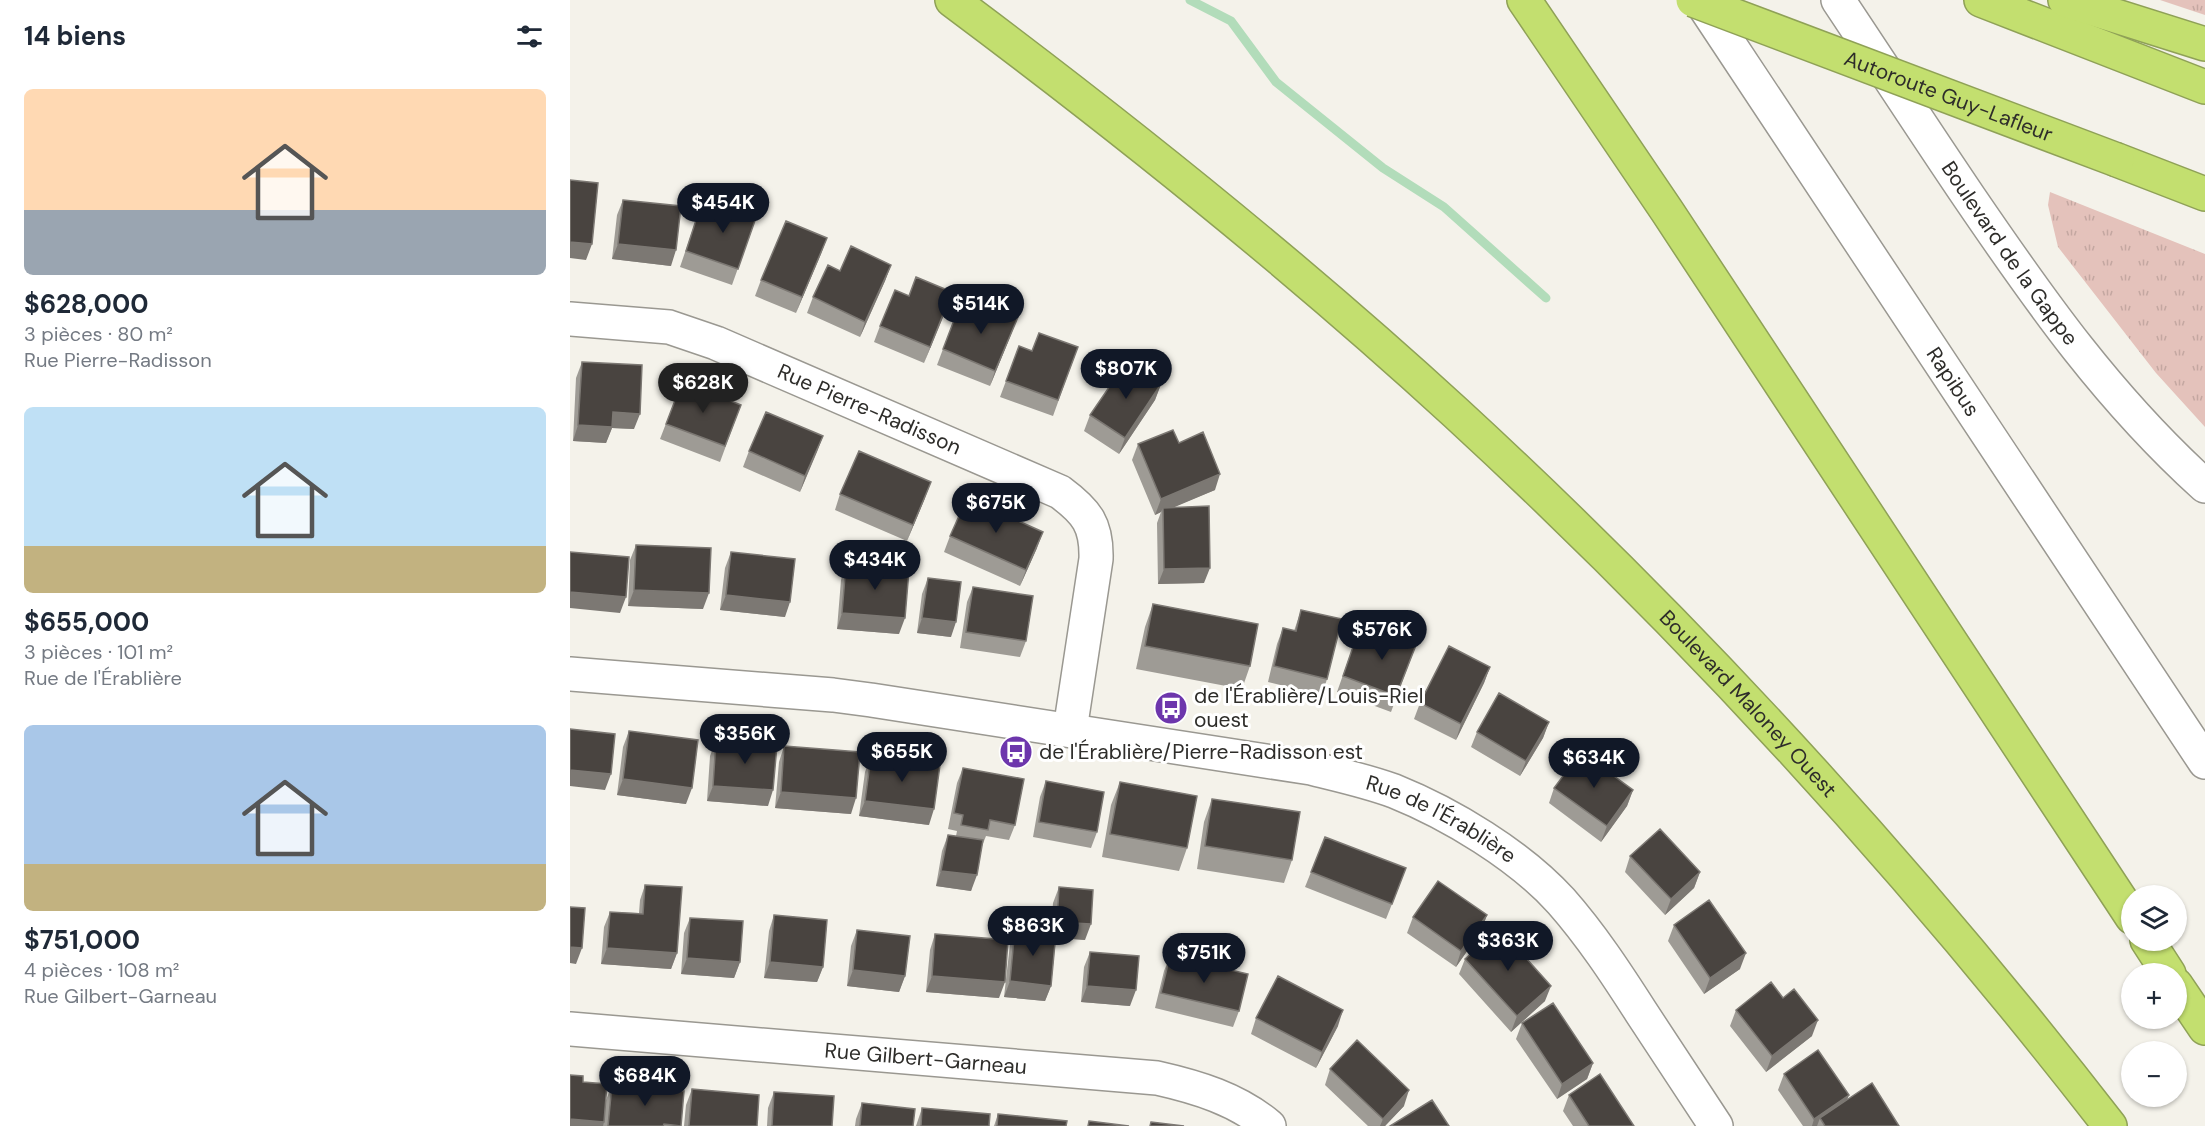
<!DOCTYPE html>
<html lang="fr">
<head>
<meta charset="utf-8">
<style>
  :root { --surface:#fff; --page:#f6f6f7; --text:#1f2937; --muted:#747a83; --accent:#111827 }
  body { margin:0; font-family:"DM Sans",sans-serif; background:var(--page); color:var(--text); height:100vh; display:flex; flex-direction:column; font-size:22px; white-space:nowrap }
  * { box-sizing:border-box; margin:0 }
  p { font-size:20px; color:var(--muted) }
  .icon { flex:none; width:33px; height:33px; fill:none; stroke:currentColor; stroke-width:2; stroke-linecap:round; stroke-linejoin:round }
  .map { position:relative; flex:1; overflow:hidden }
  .panel { display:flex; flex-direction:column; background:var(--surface); width:570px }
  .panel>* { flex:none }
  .tools { position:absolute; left:1551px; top:885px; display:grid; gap:12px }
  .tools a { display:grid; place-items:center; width:66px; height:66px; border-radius:50%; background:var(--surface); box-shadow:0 2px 4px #0004; font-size:30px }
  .price { position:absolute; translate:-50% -51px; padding:0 14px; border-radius:21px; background:var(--accent); color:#fff; font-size:20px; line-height:39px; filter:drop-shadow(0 2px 3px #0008) }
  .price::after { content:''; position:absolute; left:50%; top:36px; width:18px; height:14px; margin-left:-9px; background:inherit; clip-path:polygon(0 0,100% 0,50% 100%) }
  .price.active { background:#222; color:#fff }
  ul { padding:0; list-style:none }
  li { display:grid; align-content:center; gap:12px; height:318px; padding:0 24px }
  li span { display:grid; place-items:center; height:186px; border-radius:9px; color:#555 }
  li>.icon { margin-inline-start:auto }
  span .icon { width:108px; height:108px; fill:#fffc; stroke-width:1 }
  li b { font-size:26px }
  h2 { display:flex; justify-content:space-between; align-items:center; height:72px; padding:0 24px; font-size:26px }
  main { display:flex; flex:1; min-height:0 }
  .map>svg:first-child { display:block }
</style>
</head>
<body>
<main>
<section class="panel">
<h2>14 biens<svg class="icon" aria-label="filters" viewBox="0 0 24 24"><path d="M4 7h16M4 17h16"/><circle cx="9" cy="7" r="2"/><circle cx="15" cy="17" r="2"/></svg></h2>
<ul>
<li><span style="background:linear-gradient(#ffd9b3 65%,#9aa5b1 0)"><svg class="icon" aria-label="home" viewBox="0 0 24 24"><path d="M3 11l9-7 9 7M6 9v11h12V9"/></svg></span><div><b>$628,000</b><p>3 pièces · 80 m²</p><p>Rue Pierre-Radisson</p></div></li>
<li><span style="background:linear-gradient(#bfe0f5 75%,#c2b280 0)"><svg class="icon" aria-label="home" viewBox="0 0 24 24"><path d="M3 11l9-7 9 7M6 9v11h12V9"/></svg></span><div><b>$655,000</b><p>3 pièces · 101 m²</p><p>Rue de l'Érablière</p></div></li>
<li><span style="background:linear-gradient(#a9c7e8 75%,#c2b280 0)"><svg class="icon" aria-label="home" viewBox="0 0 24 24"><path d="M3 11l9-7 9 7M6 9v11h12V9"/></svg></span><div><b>$751,000</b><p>4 pièces · 108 m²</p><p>Rue Gilbert-Garneau</p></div></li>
</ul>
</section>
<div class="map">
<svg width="1635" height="1126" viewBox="0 0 1635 1126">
  <defs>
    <pattern id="grass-tufts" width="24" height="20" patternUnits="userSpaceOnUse" patternTransform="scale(1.5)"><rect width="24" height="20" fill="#e4c2bb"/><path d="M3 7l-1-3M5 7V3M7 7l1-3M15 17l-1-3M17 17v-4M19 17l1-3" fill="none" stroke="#c4a7a1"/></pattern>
  </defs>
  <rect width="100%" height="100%" fill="#f4f2ea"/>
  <path fill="url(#grass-tufts)" d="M 1590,0 L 1635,0 L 1635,15 Z
    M 1480,192 L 1635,254 L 1635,427 L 1586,373 L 1488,247 L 1478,205 Z"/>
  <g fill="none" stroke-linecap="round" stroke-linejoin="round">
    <path stroke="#b2dcba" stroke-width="9" d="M 620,0 L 661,21 L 706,82 L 813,168 L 874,207 L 976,298"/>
    <g stroke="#9a9891" stroke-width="36">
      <g id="minor">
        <path id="s1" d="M 1130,0 L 1635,762"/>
        <path id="s2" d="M 1268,0 C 1312,66 1355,132 1399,197 C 1472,304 1539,399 1635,486"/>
        <path id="s3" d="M 0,319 L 99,327 L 146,343 L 490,492 C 517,512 527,525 526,559 L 500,730"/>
        <path id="s4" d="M 0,674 L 263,695 L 301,700 L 741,768 C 769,775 797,781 824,791 C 881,814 949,855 991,901 C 1021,935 1046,973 1071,1012 C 1096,1050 1121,1088 1146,1126"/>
        <path id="s5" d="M 0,1029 L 587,1078 C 627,1087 667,1099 699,1126"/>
      </g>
    </g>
    <g stroke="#8fa157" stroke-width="36">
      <g id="highway">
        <path id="s6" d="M 382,0 C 556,130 726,266 886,413 C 1123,631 1342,871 1540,1126"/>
        <path d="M 954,0 L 1097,211 L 1562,917"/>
        <path d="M 1411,0 L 1635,87"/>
        <path d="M 1495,0 L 1635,44"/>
        <path d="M 1547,160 L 1635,194"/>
        <path d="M 1577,940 L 1599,974"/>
        <path d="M 1606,985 L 1635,1028"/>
      </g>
    </g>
    <use href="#minor" stroke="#fff" stroke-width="33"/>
    <use href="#highway" stroke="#c3df6f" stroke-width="33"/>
    <g stroke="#8fa157" stroke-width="36" stroke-linecap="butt">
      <g id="highway-bridge">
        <path id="s7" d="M 1123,0 L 1547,160"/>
      </g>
    </g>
    <use href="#highway-bridge" stroke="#c3df6f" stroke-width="33"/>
  </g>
  <path fill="#9e9b95" d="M 149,198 L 188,212 L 162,285 L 110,267 L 128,214 L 141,219 Z
    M 53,200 L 101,266 L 42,259 L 47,215 Z
    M 257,238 L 226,313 L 185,296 L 191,280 Z
    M 321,265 L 315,281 L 290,337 L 237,313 L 243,297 L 270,271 Z
    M 382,292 L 354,363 L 304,342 L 310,326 L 339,296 Z
    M 399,320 L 442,332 L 420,386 L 367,365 L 373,349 Z
    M 449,346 L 462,351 L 508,347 L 483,416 L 430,397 Z
    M 12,362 L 64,429 L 42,428 L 36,443 L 3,441 L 6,378 Z
    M 112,382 L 171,405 L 150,462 L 90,439 Z
    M 591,384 L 585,400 L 549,454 L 514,431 L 520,415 Z
    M 253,436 L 230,492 L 173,467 L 179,451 Z
    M 609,443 L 645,490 L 603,507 L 634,583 L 588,584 L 587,523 L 591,512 L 585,515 L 562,460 L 568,444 Z
    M 270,494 L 355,498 L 337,541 L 265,510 Z
    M 380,536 L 467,548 L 450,586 L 374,552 Z
    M 66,545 L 133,609 L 58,606 L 60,560 Z
    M 161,552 L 215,617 L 150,610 L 155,568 Z
    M 276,564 L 329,634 L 267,629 L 271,580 Z
    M 358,578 L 381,637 L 347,633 L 352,594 Z
    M 403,587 L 456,641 L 450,657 L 390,648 L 397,602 Z
    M 583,604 L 680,666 L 672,689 L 566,669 L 575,627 Z
    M 731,610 L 757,679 L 752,695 L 698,682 L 707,644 L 713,628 L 724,631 Z
    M 848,640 L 821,712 L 767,692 L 785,641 L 802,647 Z
    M 920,667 L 914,683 L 886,740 L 844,719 L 850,703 Z
    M 979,722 L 973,738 L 950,776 L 901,747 L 907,732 Z
    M 59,731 L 116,804 L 47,795 L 53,747 Z
    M 146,740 L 198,806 L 137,801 L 140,756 Z
    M 214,746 L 281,814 L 205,808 L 209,762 Z
    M 301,756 L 359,825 L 289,816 L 295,772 Z
    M 393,768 L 445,825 L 439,840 L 416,836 L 412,846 L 401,891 L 366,886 L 372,851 L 378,835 L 386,836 L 387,831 L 378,829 L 387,783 Z
    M 476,781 L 527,832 L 521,848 L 463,837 L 470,797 Z
    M 550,782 L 617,848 L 609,871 L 532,857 L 541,805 Z
    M 984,788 L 1063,790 L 1057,806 L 1031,842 L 979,803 Z
    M 642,799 L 722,860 L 714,883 L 627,869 L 634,822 Z
    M 1060,856 L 1130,872 L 1124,888 L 1095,915 L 1055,872 Z
    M 741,872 L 830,884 L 816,919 L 735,887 Z
    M 75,885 L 107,953 L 101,969 L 31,964 L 34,927 L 40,912 L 69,913 L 70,900 Z
    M 489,887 L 515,940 L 486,938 L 481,986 L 475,1001 L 434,997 L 440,944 L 445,928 L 481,932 L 483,903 Z
    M 204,915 L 253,967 L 247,982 L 194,978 L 199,931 Z
    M 917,915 L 911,931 L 886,967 L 837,933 L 843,917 Z
    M 120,918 L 170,962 L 164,978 L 111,974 L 114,933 Z
    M 1104,925 L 1170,969 L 1134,994 L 1098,941 Z
    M 287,930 L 335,976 L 329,992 L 277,986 L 281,946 Z
    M 365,934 L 429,998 L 356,992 L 360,950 Z
    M 520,952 L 560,1006 L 511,1002 L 514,967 Z
    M 600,956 L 669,1011 L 663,1027 L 585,1008 L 594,971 Z
    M 895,959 L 975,1001 L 941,1032 L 889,974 Z
    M 1213,998 L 1242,1036 L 1196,1072 L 1160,1026 L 1166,1010 Z
    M 686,1018 L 768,1026 L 746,1068 L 681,1034 Z
    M 952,1023 L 1023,1063 L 1017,1079 L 987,1099 L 946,1039 Z
    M 760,1069 L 834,1106 L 815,1126 L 798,1126 L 755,1085 Z
    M 1214,1074 L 1278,1099 L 1329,1126 L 1233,1126 L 1208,1090 Z
    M 42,1085 L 111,1126 L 33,1126 L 34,1123 L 33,1126 L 0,1126 L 36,1100 Z
    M 122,1089 L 187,1126 L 114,1126 L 116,1105 Z
    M 204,1092 L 262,1126 L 197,1126 L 198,1108 Z
    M 999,1095 L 1064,1126 L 1003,1126 L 993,1111 Z
    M 292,1103 L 343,1126 L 285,1126 L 286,1119 Z
    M 352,1108 L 419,1126 L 346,1126 Z
    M 428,1114 L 496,1126 L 424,1126 Z"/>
  <path fill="#7c7873" d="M 257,238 L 251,254 L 226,313 L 232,297 Z
    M 0,242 L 22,244 L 16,260 L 0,258 Z
    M 48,244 L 106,250 L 101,266 L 42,259 Z
    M 321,265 L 315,281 L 290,337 L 295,322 Z
    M 382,292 L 377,308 L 354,363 L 360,347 Z
    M 448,317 L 442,332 L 420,386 L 425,371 Z
    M 591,384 L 585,400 L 549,454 L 555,438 Z
    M 43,412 L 70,414 L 64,429 L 42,428 L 36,443 L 3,441 L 8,425 Z
    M 253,436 L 247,452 L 230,492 L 235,476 Z
    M 650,474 L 645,490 L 593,512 L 593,508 L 591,512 L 585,515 L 591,499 Z
    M 361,482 L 355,498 L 337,541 L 343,525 Z
    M 473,532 L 467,548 L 450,586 L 456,570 Z
    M 640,568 L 634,583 L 588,584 L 594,569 Z
    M 64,590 L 139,593 L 133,609 L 58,606 Z
    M 0,592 L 56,597 L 50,613 L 0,608 Z
    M 156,595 L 220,602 L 215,617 L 150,610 Z
    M 272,613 L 335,618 L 329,634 L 267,629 Z
    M 352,618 L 386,622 L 381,637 L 347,633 Z
    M 920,667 L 914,683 L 886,740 L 891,724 Z
    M 979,722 L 973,738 L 950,776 L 956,761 Z
    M 0,770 L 41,774 L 35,790 L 0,786 Z
    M 53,779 L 122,788 L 116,804 L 47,795 Z
    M 143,786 L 203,790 L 198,806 L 137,801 Z
    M 1063,790 L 1057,806 L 1031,842 L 1037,826 Z
    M 211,792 L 286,798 L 281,814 L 205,808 Z
    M 295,801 L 364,809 L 359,825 L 289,816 Z
    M 371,871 L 407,875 L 401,891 L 366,886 Z
    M 1130,872 L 1124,888 L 1095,915 L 1101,899 Z
    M 917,915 L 911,931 L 886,967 L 891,951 Z
    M 487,922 L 521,924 L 515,940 L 481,937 Z
    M 0,947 L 12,948 L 6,964 L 0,963 Z
    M 37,948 L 107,953 L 101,969 L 31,964 Z
    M 1176,953 L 1170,969 L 1134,994 L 1140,978 Z
    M 117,958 L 170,962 L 164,978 L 111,974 Z
    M 200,962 L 253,967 L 247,982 L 194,978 Z
    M 283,970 L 335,976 L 329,992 L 277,986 Z
    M 362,976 L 435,982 L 429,998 L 356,992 Z
    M 440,981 L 481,986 L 475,1001 L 434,997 Z
    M 517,986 L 566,990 L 560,1006 L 511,1002 Z
    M 981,986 L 975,1001 L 941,1032 L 947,1016 Z
    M 773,1010 L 768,1026 L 746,1068 L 752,1052 Z
    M 1248,1020 L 1242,1036 L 1196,1072 L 1202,1056 Z
    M 1023,1063 L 1017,1079 L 987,1099 L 992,1084 Z
    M 839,1090 L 834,1106 L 815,1126 L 810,1126 L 813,1119 Z
    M 1279,1095 L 1273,1111 L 1250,1118 L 1247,1126 L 1242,1126 L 1244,1119 Z
    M 0,1119 L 34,1122 L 33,1126 L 0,1126 Z"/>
  <path fill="#494440" stroke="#7c7873" stroke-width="1.5" d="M 0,180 L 28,183 L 22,244 L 0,242 Z
    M 149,198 L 188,212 L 168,269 L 116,251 L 128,214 L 142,219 Z
    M 53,200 L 111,206 L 106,250 L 48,244 Z
    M 216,221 L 257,238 L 232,297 L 191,280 Z
    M 281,246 L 321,265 L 295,322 L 243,297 L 258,265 L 270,271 Z
    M 346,277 L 382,292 L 360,347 L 310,326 L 325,290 L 339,296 Z
    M 407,300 L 448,317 L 425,371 L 373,349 L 386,315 L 399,320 Z
    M 469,333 L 508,347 L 488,400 L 436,381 L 449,346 L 462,351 Z
    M 557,361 L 591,384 L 555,438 L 520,415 Z
    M 12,362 L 72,365 L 70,414 L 43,412 L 42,427 L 8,425 Z
    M 112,382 L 171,405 L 155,446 L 96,424 Z
    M 196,412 L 253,436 L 235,476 L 179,451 Z
    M 603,430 L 609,443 L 633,432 L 650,474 L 591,499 L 568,444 Z
    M 289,451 L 361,482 L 343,525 L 270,494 Z
    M 397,498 L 473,532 L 456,570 L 380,536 Z
    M 639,506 L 640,568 L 594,569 L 593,508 Z
    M 66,545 L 141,548 L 139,593 L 64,590 Z
    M 0,552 L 59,557 L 56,597 L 0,592 Z
    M 161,552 L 225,559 L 220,602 L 156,595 Z
    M 276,564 L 339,570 L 335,618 L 272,613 Z
    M 358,578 L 391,582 L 386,622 L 352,618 Z
    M 403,587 L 463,596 L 456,641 L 396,632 Z
    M 583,604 L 688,624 L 680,666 L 575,646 Z
    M 731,610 L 772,619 L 757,679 L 704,666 L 713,628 L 726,631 Z
    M 809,626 L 848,640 L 826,696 L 773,676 L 785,641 L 802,647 Z
    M 879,646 L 920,667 L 891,724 L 850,703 Z
    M 929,693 L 979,722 L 956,761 L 907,732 Z
    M 0,729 L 45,734 L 41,774 L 0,770 Z
    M 59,731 L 128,740 L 122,788 L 53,779 Z
    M 146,740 L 207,745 L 203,790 L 143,786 Z
    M 214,746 L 290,752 L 286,798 L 211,792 Z
    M 1011,752 L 1063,790 L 1037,826 L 984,788 Z
    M 301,756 L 370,765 L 364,809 L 295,801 Z
    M 393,768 L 454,779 L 445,825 L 420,820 L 418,830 L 391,825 L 393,815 L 384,813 Z
    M 476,781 L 534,792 L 527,832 L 469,822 Z
    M 550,782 L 627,796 L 617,848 L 540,834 Z
    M 642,799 L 730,812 L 722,860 L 635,846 Z
    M 1090,829 L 1130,872 L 1101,899 L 1060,856 Z
    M 378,835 L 413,840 L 407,875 L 371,871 Z
    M 755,837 L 836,868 L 822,904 L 741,872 Z
    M 868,881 L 917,915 L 891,951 L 843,917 Z
    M 75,885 L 112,887 L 107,953 L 37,948 L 40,912 L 73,914 Z
    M 489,887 L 523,890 L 521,924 L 487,922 Z
    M 1139,900 L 1176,953 L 1140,978 L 1104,925 Z
    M 0,907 L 15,908 L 12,948 L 0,947 Z
    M 204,915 L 257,920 L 253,967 L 200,962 Z
    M 120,918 L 173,921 L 170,962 L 117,958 Z
    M 445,928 L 486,932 L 481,986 L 440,981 Z
    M 929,928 L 981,986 L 947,1016 L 895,959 Z
    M 287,930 L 340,936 L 335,976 L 283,970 Z
    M 365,934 L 438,940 L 435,982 L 362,976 Z
    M 520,952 L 569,956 L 566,990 L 517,986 Z
    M 600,956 L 678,974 L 669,1011 L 591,993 Z
    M 708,976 L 773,1010 L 752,1052 L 686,1018 Z
    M 1201,982 L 1213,998 L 1224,989 L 1248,1020 L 1202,1056 L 1166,1010 Z
    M 983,1003 L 1023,1063 L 992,1084 L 952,1023 Z
    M 787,1040 L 839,1090 L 813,1119 L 760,1069 Z
    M 1248,1050 L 1279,1095 L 1244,1119 L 1214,1074 Z
    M 1030,1074 L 1064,1126 L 1019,1126 L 999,1095 Z
    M 0,1075 L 13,1076 L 13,1082 L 37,1084 L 34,1122 L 0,1119 Z
    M 1302,1083 L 1329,1126 L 1255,1126 L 1250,1118 Z
    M 42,1085 L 114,1091 L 111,1126 L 94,1124 L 93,1126 L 38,1126 Z
    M 122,1089 L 189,1095 L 187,1126 L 119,1126 Z
    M 204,1092 L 264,1096 L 262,1126 L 202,1126 Z
    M 862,1100 L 879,1126 L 820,1126 Z
    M 292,1103 L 345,1109 L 343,1126 L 290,1126 Z
    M 352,1108 L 420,1114 L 419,1126 L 351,1126 Z
    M 428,1114 L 497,1121 L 496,1126 L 427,1126 Z
    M 519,1121 L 559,1126 L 518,1126 Z
    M 581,1122 L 614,1126 L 580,1126 Z"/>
  <defs>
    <g id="bus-disc" transform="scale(1.725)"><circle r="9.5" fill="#6d36ac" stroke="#fff"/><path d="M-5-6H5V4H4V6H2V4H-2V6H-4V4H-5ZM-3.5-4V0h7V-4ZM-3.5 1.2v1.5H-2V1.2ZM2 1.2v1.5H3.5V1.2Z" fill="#fff"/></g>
  </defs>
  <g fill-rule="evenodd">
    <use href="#bus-disc" x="601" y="708"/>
    <use href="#bus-disc" x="446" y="752"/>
  </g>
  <g text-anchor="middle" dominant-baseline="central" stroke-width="6" stroke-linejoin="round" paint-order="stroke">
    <g font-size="21" fill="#2e2d2a" stroke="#fff">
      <text stroke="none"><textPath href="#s7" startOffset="273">Autoroute Guy-Lafleur</textPath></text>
      <text stroke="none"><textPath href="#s2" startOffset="306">Boulevard de la Gappe</textPath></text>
      <text stroke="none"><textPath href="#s1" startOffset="458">Rapibus</textPath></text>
      <text stroke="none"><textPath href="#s3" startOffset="316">Rue Pierre-Radisson</textPath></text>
      <text stroke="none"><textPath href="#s6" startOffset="1064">Boulevard Maloney Ouest</textPath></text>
      <text stroke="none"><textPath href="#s4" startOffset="888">Rue de l'Érablière</textPath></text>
      <text stroke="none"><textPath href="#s5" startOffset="357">Rue Gilbert-Garneau</textPath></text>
    </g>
    <g font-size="21" fill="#2e2d2a" stroke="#fff" text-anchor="start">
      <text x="624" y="696">de l'Érablière/Louis-Riel<tspan x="624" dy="24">ouest</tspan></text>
      <text x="469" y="752">de l'Érablière/Pierre-Radisson est</text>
    </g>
  </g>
</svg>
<div class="tools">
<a><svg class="icon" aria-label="layers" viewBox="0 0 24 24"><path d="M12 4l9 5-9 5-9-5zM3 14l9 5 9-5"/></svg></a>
<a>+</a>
<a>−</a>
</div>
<b class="price" style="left:153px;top:234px">$454K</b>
<b class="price" style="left:411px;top:335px">$514K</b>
<b class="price" style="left:556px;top:400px">$807K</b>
<b class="price active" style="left:133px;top:414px">$628K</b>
<b class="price" style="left:426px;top:534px">$675K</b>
<b class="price" style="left:305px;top:591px">$434K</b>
<b class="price" style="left:812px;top:661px">$576K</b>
<b class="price" style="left:175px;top:765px">$356K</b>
<b class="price" style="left:332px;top:783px">$655K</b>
<b class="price" style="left:1024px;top:789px">$634K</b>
<b class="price" style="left:463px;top:957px">$863K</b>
<b class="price" style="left:938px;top:972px">$363K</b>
<b class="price" style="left:634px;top:984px">$751K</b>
<b class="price" style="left:75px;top:1107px">$684K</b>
</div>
</main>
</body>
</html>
